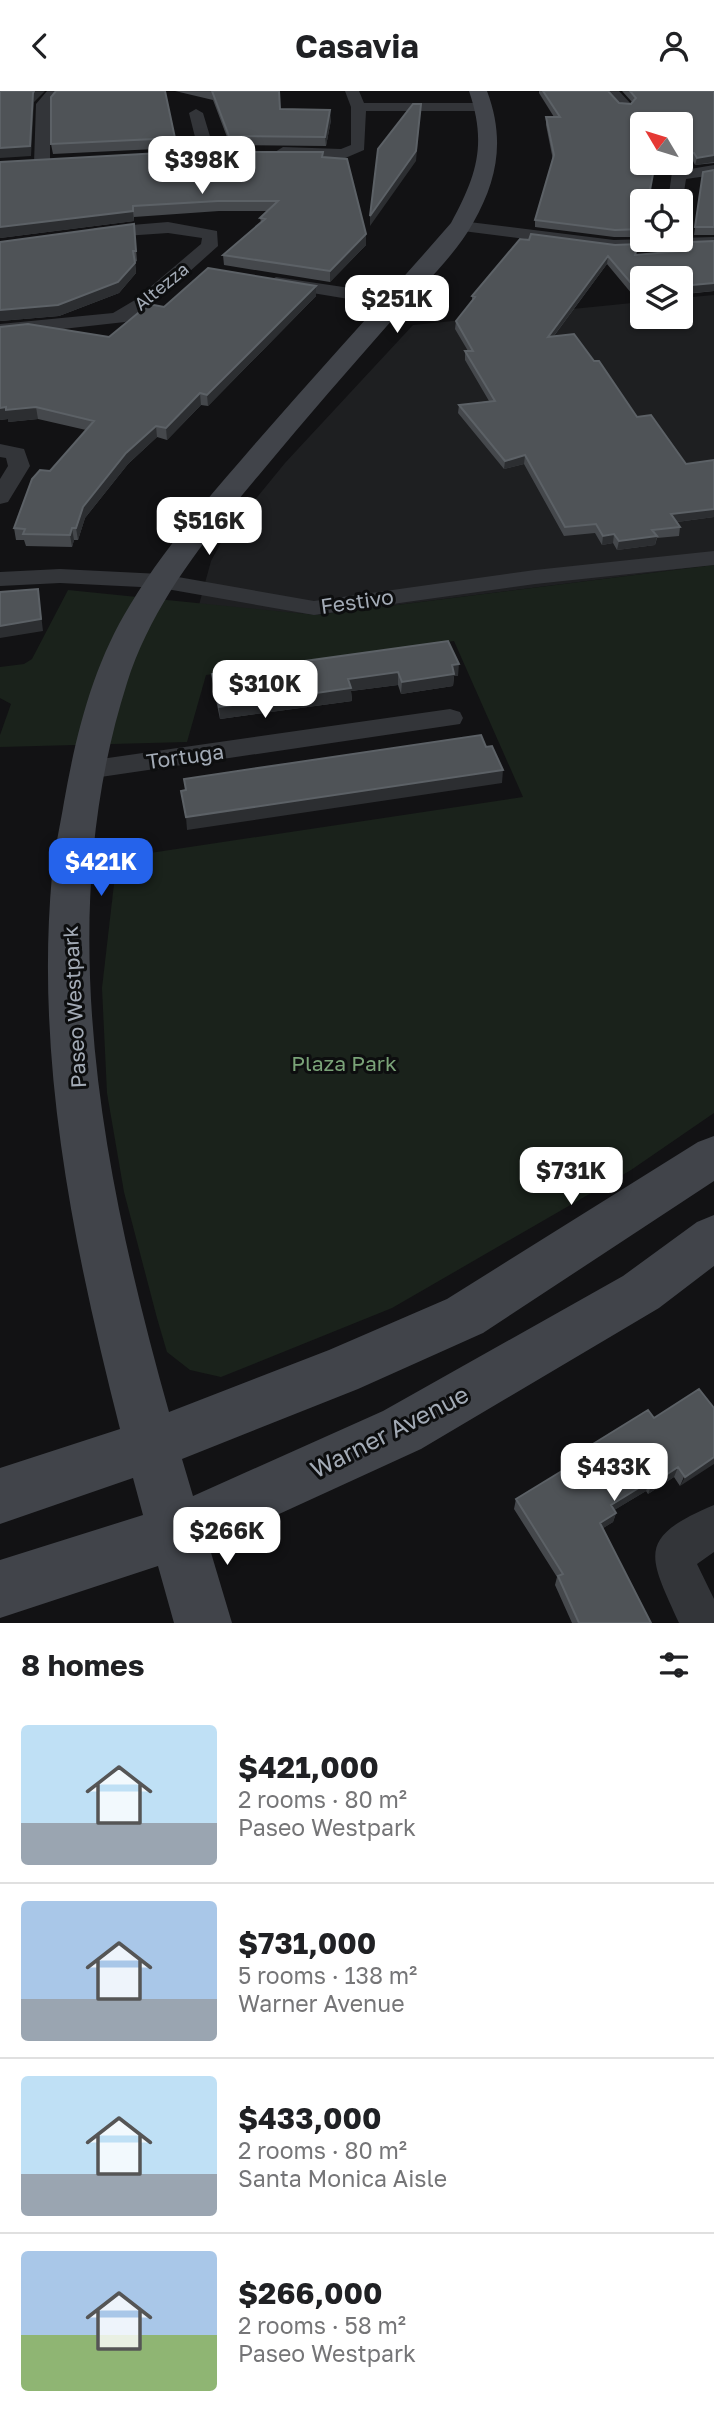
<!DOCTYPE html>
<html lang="en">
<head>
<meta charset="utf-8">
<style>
  :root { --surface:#fff; --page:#f2f2f2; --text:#202124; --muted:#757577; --line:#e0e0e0; --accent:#2563eb }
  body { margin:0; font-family:"Golos Text",sans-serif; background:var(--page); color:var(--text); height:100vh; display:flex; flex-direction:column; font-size:26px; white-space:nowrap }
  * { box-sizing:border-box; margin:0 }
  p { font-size:23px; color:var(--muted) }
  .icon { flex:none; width:38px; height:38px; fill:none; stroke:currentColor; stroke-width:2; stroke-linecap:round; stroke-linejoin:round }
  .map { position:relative; height:1532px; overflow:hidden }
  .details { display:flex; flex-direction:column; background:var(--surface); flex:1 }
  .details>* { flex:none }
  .needle { width:46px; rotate:308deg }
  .tools { position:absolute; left:630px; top:21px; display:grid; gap:14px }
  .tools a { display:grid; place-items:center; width:63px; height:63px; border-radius:7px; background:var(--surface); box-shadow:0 2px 5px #0004; font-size:35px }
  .price { position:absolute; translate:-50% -60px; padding:0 16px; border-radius:14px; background:#fff; color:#222; font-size:23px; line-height:46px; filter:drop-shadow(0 2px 4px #0008) }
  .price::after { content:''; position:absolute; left:50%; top:42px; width:21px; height:16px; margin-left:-10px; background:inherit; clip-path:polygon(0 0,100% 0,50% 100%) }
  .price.on { background:var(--accent); color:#fff }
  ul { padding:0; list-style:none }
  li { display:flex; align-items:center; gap:21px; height:175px; padding:0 21px }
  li+li { border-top:2px solid var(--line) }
  li span { display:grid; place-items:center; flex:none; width:196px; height:140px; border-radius:7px; color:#555 }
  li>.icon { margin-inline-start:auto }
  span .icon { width:84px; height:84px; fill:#fffc; stroke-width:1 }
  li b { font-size:30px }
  h2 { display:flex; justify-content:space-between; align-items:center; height:84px; padding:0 21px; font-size:30px }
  header { display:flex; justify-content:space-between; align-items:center; height:91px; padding:0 21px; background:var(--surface); font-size:32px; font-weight:700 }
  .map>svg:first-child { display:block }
</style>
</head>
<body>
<header><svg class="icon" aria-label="back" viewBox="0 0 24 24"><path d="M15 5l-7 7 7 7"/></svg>Casavia<svg class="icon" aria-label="person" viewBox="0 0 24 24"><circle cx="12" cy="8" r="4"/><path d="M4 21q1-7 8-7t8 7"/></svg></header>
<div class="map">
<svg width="714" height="1532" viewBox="0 0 714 1532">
  <rect width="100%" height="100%" fill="#121214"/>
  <path fill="#1e1f21" d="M 714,204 L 714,474 L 317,524 L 199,514 L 211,470 L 223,448 L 285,372 L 413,234 L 642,211 L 642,226 L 681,226 L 681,207 Z"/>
  <path fill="#1a221b" d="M 714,474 L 714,1022 L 631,1079 L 392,1217 L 221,1286 L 190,1279 L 167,1261 L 157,1227 L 124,1101 L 107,1002 L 102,897 L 117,767 L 523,706 L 454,550 L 206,584 L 187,651 L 0,656 L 0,644 L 11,613 L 0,607 L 0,576 L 24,573 L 32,568 L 68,499 L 317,524 Z"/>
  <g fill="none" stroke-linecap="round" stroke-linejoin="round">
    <path fill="#333539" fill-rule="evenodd" d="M 47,0 L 62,0 L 50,14 L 50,72 L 42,77 L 34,72 L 36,13 Z
      M 345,0 L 359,0 L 364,12 L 485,12 L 492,16 L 485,20 L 366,20 L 364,59 L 343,68 L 277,64 L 275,61 L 283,56 L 341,58 L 351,54 L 351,16 Z
      M 604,0 L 619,0 L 632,14 L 630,17 L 620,17 Z
      M 196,18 L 203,22 L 215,62 L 213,65 L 207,67 L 199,62 L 189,22 Z
      M 714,74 L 714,84 L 686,88 L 682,114 L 681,110 L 668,110 L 672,81 Z
      M 461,130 L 614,149 L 714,146 L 714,156 L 614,159 L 455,139 L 452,135 L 455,131 Z
      M 168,131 L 217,140 L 218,155 L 149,217 L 125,231 L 0,245 L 0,233 L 113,222 L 135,209 L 201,153 L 202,147 L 168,142 L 95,147 L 86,142 L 95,137 Z
      M 276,186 L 397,204 L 406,210 L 397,216 L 270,195 L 267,191 Z
      M 0,353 L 24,358 L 30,375 L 8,411 L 0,413 L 0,388 L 8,375 L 6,367 L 0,366 Z
      M 714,460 L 714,474 L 535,493 L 314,524 L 161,497 L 60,492 L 0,495 L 0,481 L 60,478 L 161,483 L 314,510 L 535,479 Z
      M 450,618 L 460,621 L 463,627 L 460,633 L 87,688 L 77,686 L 73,679 L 77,672 L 87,670 Z
      M 714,1414 L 714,1461 L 697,1473 L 714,1508 L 714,1532 L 679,1532 C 649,1465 635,1447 714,1414 Z"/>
    <path fill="#41444a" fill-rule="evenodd" d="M 469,0 L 487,0 C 505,48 498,88 473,132 C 455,165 418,199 393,228 C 350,277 306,327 264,378 C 209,443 153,510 127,592 C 51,831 103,1086 169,1321 L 329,1259 L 447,1208 L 698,1051 L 714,1045 L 714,1090 L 483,1242 L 358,1298 L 182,1368 L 193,1405 L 383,1320 L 623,1185 L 697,1131 L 714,1124 L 714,1175 L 659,1217 L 421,1358 L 209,1455 L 232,1532 L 174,1532 L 158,1475 L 0,1527 L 0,1469 L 143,1424 L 133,1387 L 0,1433 L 0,1377 L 120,1338 C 74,1157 35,972 52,784 C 54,760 60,736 64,711 C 76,643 93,574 130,514 C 165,456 210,405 254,354 C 319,279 386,207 451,132 C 477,84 487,53 469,0 Z"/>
  </g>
  <path fill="#45484c" d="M 175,0 L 279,0 L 280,18 L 331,29 L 326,55 L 230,54 L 213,9 Z
    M 539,0 L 608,0 L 619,12 L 631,13 L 632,11 L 622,0 L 714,0 L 714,72 L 695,74 L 693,70 L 681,70 L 681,33 L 642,33 L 642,140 L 641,146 L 614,146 L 535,136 L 535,129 L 553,69 L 546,34 L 546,26 L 554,26 L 539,2 Z
    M 175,47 L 176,57 L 53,63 L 51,53 Z
    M 323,61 L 323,66 L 366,143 L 366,154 L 330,191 L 224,174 L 223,164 L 261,131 L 260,127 L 268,120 L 219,120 L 134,126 L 134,130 L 0,147 L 0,71 Z
    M 714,79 L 714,144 L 694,144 L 703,81 Z
    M 134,133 L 137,170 L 135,171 L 136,182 L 119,202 L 59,225 L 0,230 L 0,151 Z
    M 531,143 L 615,154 L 638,153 L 636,164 L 691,159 L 692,151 L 714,150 L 714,200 L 686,203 L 689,207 L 688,215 L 683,215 L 682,222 L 681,222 L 681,187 L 642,187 L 642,215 L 607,173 L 554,245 L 574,243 L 594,270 L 599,270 L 637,326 L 651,324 L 686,373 L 714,369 L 714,426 L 677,431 L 680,436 L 679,445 L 657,447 L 655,454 L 617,459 L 613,452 L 602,454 L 595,442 L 564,445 L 524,373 L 504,378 L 458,322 L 459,314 L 489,310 L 465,269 L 465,260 L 468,260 L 455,238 L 456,230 L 472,210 L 472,205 L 520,148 L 529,149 Z
    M 316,195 L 316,205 L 208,315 L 201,314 L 167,349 L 157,346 L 128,373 L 85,427 L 78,449 L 74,449 L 72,456 L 26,455 L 24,449 L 16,449 L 14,437 L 50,380 L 86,339 L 38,328 L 8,331 L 8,328 L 0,329 L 0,236 L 109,246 L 164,216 Z
    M 448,550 L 458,585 L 454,585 L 453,595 L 401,603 L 398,594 L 351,600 L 352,610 L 220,628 L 213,595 L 212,583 Z
    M 714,1317 L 680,1395 L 674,1386 L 648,1403 L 646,1400 L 614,1419 L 616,1422 L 613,1431 L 603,1437 L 651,1532 L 572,1532 L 555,1494 L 557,1486 L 514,1418 L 516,1408 L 564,1379 L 567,1369 L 654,1327 Z"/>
  <path fill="#2c2e31" d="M 34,0 L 45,0 L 34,11 L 31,65 L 0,67 L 0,57 Z
    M 421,13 L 416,70 L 370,135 L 370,125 Z
    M 330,19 L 331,29 L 326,55 L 325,46 Z
    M 714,64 L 714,71 L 695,74 L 697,67 Z
    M 133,120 L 134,130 L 0,147 L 0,136 Z
    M 366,143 L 366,154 L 330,191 L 330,180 Z
    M 608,165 L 607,173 L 547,254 L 548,246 Z
    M 135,172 L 136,182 L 119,202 L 59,225 L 0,230 L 0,219 Z
    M 714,192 L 714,200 L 681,203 L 681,195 Z
    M 316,195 L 316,205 L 208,315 L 207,304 Z
    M 200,302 L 201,314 L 167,349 L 166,337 Z
    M 36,316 L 38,328 L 8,331 L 8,328 L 0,329 L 0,317 Z
    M 156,335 L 157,346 L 128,373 L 85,427 L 78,449 L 76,437 L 83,416 L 126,362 Z
    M 525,364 L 524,373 L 504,378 L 505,370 Z
    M 714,418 L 714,426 L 669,432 L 671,423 Z
    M 72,437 L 74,449 L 72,456 L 70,444 Z
    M 614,443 L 613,452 L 602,454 L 603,445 Z
    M 657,445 L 655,454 L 617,459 L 619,450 Z
    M 38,498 L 43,540 L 0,547 L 0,535 Z
    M 459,573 L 458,585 L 454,585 L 453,595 L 401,603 L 402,591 L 452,574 Z
    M 398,581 L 398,594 L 351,600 L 352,610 L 220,628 L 219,616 L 348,588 Z
    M 503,679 L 502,692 L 187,739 L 186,726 Z
    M 714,1366 L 714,1373 L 680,1395 L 685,1386 Z
    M 678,1376 L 674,1386 L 648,1403 L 652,1393 Z
    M 650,1390 L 646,1400 L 608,1423 L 611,1414 Z
    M 616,1422 L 613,1431 L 597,1441 L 600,1432 Z"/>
  <path fill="#4f5357" stroke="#5c6166" stroke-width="2" d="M 0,0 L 34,0 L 33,2 L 30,55 L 0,57 Z
    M 56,0 L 165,0 L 175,47 L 51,53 L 51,6 Z
    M 212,0 L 279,0 L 280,18 L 330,19 L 325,46 L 229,45 Z
    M 543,0 L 608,0 L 619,12 L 631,13 L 636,7 L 630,0 L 714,0 L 714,64 L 697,67 L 694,62 L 681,62 L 681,33 L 642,33 L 642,72 L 655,72 L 648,110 L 642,110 L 642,138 L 615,139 L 535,129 L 554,64 L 546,26 L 560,26 Z
    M 413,13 L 421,13 L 416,60 L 370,125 L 378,58 Z
    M 178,61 L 323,61 L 322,66 L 347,68 L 366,143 L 330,180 L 223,164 L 265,128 L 260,127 L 278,110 L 218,110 L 133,115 L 133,120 L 0,136 L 0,71 Z
    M 714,79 L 714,136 L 695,136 L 703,81 Z
    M 134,133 L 136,160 L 133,160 L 135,172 L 118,191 L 58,214 L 0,219 L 0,151 Z
    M 531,143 L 615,154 L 638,153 L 635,164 L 691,159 L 692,151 L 714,150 L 714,192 L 681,195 L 689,207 L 681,207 L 681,187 L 642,187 L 642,205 L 608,165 L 548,246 L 574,243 L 594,270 L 599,270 L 637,326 L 651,324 L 686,373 L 714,369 L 714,418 L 671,423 L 680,436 L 652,439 L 657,445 L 619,450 L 614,443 L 603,445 L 596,433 L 565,436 L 525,364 L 505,370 L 459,314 L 495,310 L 465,260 L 473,260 L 456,230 L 475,206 L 472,205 L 520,148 L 529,149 Z
    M 208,177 L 316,195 L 207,304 L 200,302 L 166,337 L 156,335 L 126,362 L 83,416 L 76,437 L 72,437 L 70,444 L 23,443 L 25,438 L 14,437 L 32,388 L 40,379 L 50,380 L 94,330 L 36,316 L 6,319 L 6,316 L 0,317 L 0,236 L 28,233 L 109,246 L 149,213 L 164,216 Z
    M 38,498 L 41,528 L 0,535 L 0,501 Z
    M 448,550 L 459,573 L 452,574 L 454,583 L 402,591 L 398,581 L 348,588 L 351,597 L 219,616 L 212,583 Z
    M 481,644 L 486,656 L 492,655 L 503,679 L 186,726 L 181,700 L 186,699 L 184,688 Z
    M 699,1298 L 714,1317 L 714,1366 L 685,1386 L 678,1376 L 652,1393 L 650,1390 L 611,1414 L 616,1422 L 600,1432 L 651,1532 L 579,1532 L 558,1485 L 563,1483 L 516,1408 L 570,1375 L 567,1369 L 648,1319 L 654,1327 Z"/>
  <g text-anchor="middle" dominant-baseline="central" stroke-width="6" stroke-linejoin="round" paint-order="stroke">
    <g font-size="18" fill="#a3abb6" stroke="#0d0e0f">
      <text transform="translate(161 195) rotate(-39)">Altezza</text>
    </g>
    <g font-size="21" fill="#a3abb6" stroke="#0d0e0f">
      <text transform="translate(357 510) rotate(-8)">Festivo</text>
      <text transform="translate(185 665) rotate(-8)">Tortuga</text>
      <text transform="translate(74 916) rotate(-93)">Paseo Westpark</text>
    </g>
    <g font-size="21" fill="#7aa378" stroke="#0d0e0f">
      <text x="344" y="972">Plaza Park</text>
    </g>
    <g font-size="24" fill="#a3abb6" stroke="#0d0e0f">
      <text transform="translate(389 1340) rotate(-27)">Warner Avenue</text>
    </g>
  </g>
</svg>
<div class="tools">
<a><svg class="needle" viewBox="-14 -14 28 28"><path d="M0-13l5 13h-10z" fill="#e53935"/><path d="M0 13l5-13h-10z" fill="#757577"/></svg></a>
<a><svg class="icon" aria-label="locate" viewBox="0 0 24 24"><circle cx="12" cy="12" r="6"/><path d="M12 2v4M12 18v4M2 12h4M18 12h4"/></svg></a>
<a><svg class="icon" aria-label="layers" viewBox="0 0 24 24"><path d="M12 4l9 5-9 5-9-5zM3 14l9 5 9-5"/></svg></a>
</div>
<b class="price" style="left:202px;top:105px">$398K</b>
<b class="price" style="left:397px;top:244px">$251K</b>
<b class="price" style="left:209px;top:466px">$516K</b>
<b class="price" style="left:265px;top:629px">$310K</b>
<b class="price on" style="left:101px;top:807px">$421K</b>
<b class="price" style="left:571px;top:1116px">$731K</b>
<b class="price" style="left:614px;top:1412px">$433K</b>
<b class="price" style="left:227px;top:1476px">$266K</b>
</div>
<section class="details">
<h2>8 homes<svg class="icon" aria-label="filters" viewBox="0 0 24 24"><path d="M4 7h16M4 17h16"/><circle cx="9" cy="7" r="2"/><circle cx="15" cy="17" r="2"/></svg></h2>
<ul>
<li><span style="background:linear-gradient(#bfe0f5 70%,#9aa5b1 0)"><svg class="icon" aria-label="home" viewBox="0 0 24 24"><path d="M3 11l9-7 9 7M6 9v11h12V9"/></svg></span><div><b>$421,000</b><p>2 rooms · 80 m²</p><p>Paseo Westpark</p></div></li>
<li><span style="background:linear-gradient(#a9c7e8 70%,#9aa5b1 0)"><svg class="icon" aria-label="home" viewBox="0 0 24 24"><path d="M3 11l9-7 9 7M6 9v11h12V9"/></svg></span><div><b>$731,000</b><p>5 rooms · 138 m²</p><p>Warner Avenue</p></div></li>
<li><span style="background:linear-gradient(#bfe0f5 70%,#9aa5b1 0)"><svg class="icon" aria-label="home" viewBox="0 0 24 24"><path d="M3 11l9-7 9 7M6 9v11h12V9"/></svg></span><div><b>$433,000</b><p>2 rooms · 80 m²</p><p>Santa Monica Aisle</p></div></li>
<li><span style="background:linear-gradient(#a9c7e8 60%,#8fb573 0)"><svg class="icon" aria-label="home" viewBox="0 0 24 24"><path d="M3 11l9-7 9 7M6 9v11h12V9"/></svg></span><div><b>$266,000</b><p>2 rooms · 58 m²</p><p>Paseo Westpark</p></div></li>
</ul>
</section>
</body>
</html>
